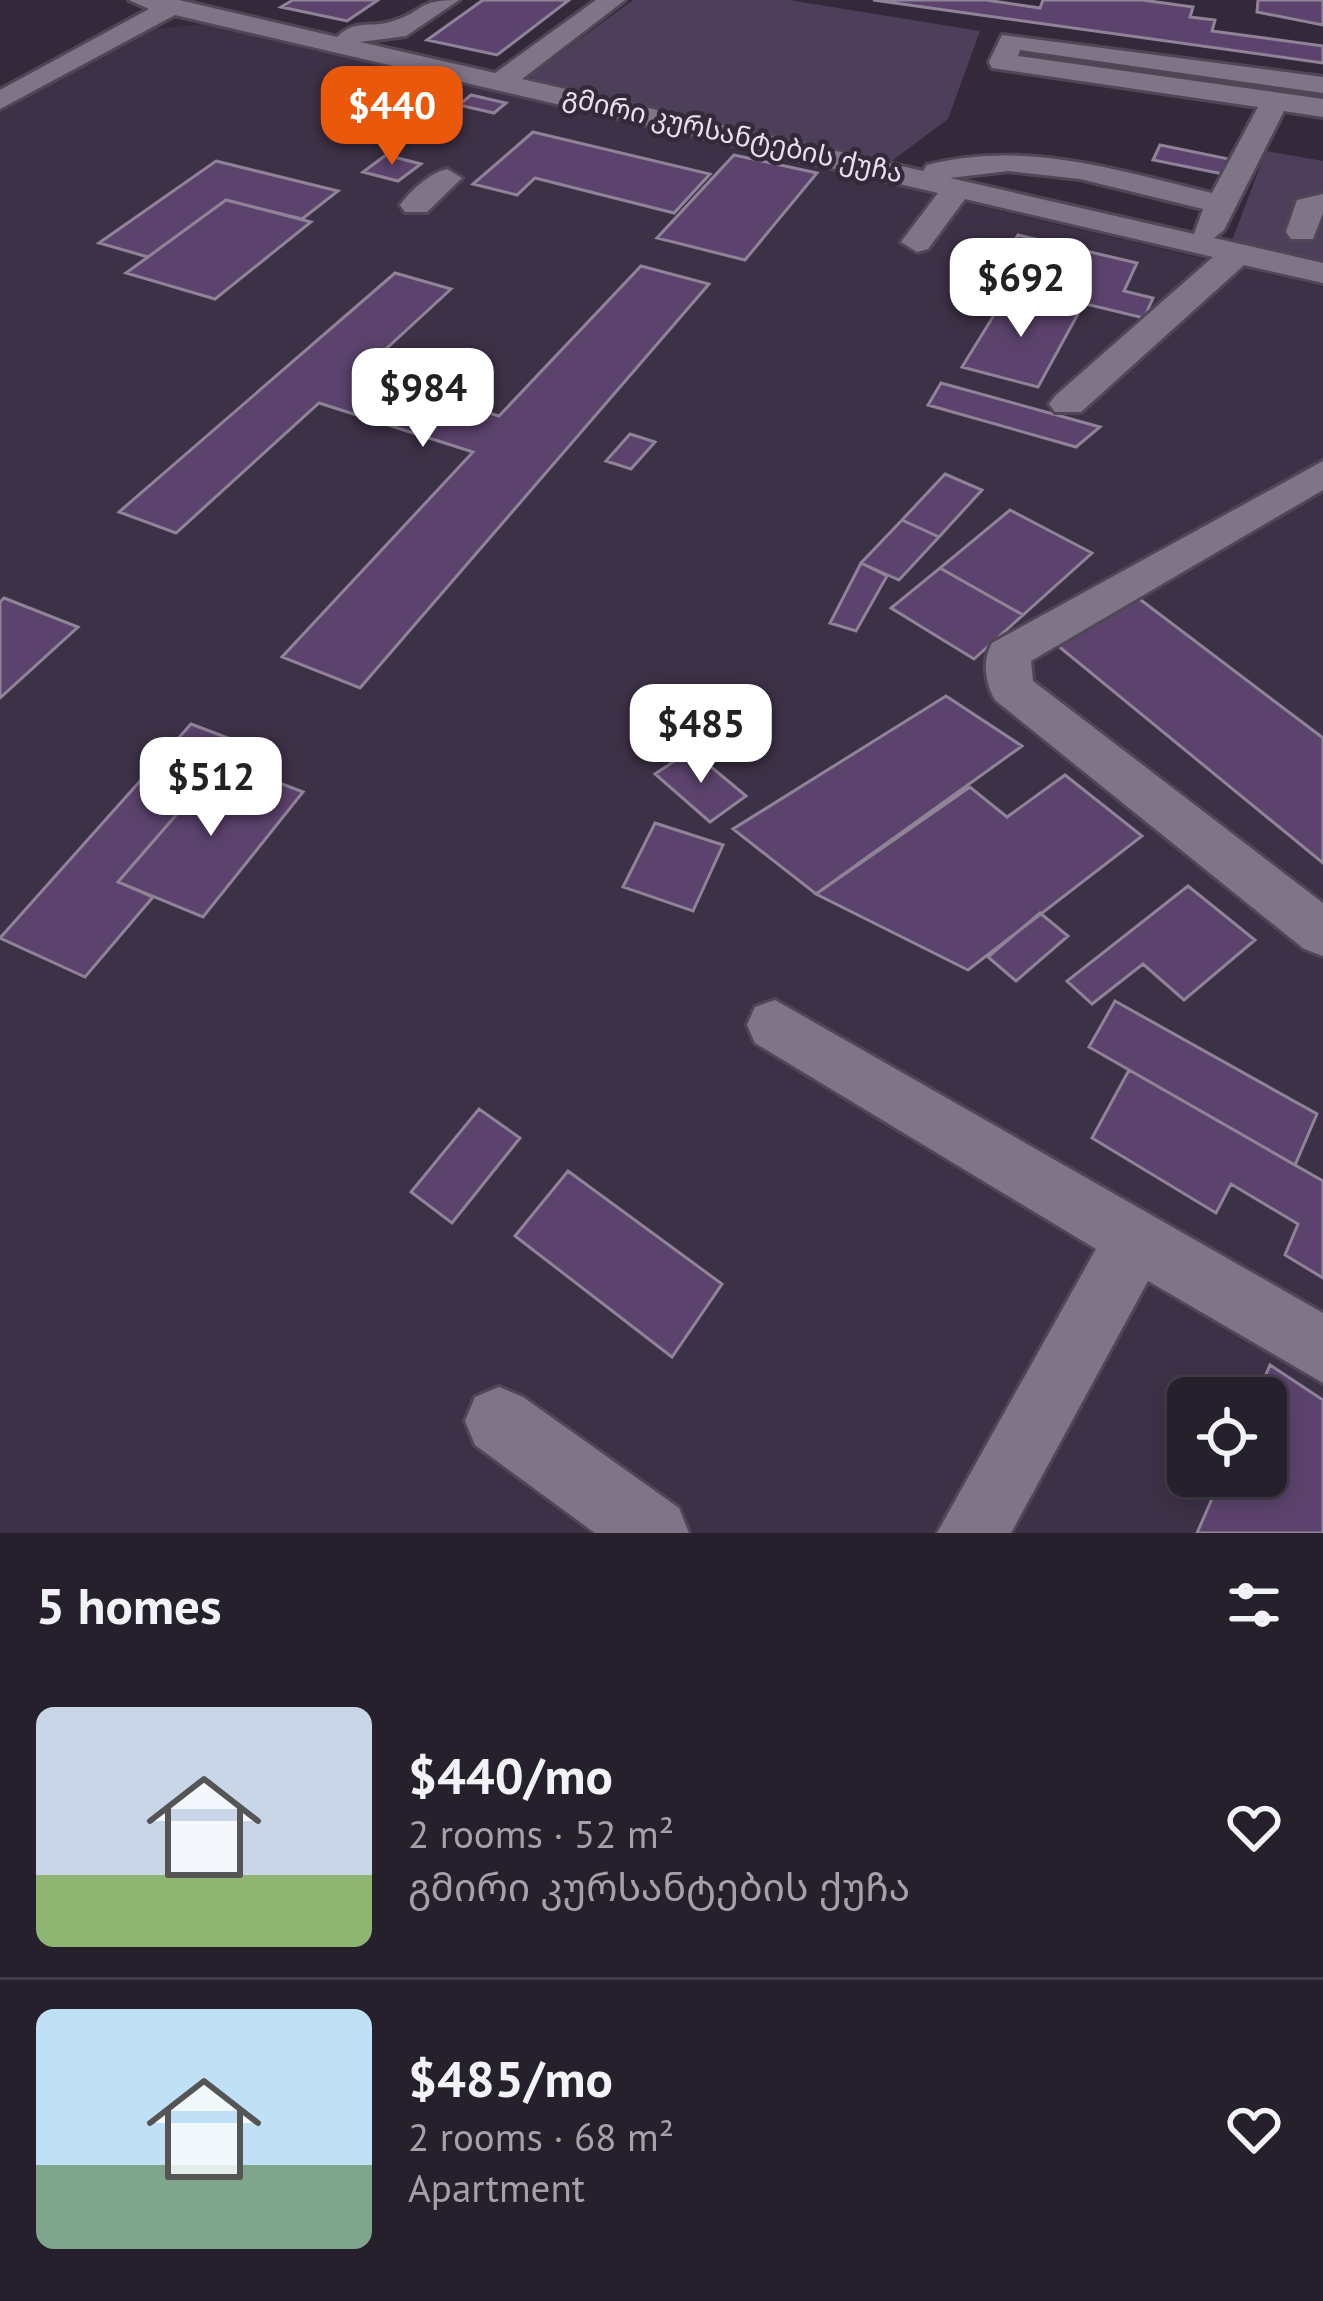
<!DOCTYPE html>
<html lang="en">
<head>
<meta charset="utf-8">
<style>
  :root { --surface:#261f2c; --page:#2e2734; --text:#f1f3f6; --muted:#a4a2a9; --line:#423d48; --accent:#ea580c }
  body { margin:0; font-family:"PT Sans","Noto Sans Georgian",sans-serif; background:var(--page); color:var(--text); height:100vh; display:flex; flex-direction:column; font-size:45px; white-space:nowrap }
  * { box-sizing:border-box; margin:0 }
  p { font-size:39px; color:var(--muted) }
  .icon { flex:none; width:66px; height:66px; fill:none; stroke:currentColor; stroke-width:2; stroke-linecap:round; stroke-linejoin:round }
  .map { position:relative; height:1533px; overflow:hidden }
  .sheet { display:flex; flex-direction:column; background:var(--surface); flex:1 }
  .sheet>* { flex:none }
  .fabs { position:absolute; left:1167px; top:1377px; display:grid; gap:24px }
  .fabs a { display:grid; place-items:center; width:120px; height:120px; border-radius:18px; background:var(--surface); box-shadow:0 6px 18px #0003,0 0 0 3px var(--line); font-size:60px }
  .price { position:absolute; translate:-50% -102px; padding:0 27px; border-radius:24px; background:#fff; color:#222; font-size:39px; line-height:78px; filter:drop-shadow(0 3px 6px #0008) }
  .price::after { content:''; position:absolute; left:50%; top:72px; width:36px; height:27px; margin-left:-18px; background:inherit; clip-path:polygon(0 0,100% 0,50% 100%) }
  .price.selected { background:var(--accent); color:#fff }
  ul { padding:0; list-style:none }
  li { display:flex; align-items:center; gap:36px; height:300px; padding:0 36px }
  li+li { border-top:3px solid var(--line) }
  li span { display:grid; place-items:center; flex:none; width:336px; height:240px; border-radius:18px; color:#555 }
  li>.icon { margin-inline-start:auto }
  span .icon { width:144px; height:144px; fill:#fffc; stroke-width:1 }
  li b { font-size:51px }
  h2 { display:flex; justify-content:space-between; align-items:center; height:144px; padding:0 36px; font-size:51px }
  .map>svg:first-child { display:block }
</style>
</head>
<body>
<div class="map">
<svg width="1323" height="1533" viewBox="0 0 1323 1533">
  <rect width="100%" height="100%" fill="#33293a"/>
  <path fill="#3d3147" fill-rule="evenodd" d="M 203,24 L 1323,287 L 1323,1533 L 0,1533 L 0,113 L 145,30 ZM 1188,1398 L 1266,1398 L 1266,1476 L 1188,1476 Z"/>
  <path fill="#4d3e59" d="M 633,0 L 789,0 L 980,31 L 948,119 L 889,163 L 531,82 L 531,75 Z
    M 1266,151 L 1323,161 L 1323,264 L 1231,243 Z"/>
  <path fill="#5c436d" stroke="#8f8398" stroke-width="3" d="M 293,0 L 378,0 L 347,21 L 281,7 Z
    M 483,0 L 569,0 L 497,55 L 427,40 Z
    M 873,0 L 986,0 L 1040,8 L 1043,0 L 1142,0 L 1193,7 L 1190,17 L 1215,20 L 1212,31 L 1323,46 L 1323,63 Z
    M 1258,0 L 1323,0 L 1323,25 L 1257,12 Z
    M 471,95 L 506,103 L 494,113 L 459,105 Z
    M 533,132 L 710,174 L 674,213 L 535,178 L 517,195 L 473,184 Z
    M 1160,145 L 1229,159 L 1223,174 L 1153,160 Z
    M 386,155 L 421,164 L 398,181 L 363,172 Z
    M 734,155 L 817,173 L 745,260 L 657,238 Z
    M 216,161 L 338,191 L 302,219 L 226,200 L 148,257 L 99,243 Z
    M 226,200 L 311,222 L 215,299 L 126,273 Z
    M 1018,235 L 1137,263 L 1124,291 L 1153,298 L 1144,318 L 990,281 Z
    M 641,266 L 709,284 L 360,688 L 282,657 L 473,452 L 319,403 L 176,533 L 119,512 L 395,273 L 451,289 L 360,373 L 499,416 Z
    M 1007,294 L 1079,312 L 1038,387 L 962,367 Z
    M 941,383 L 1100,427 L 1076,447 L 928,405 Z
    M 630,434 L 655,442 L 631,469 L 606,461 Z
    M 945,474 L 982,490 L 939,537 L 902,520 Z
    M 1010,510 L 1092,553 L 1023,615 L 940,568 Z
    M 902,520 L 939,537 L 899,580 L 861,563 Z
    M 861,563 L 887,576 L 856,631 L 830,623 Z
    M 940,568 L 1023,615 L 974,659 L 891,608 Z
    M 1129,591 L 1323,738 L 1323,863 L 1057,645 L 1106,618 L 1095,609 Z
    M 4,598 L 78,627 L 0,698 L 0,602 Z
    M 946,696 L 1022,746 L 816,894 L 733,829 Z
    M 191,724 L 273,755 L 257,775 L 223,761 L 118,882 L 153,897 L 85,977 L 0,938 Z
    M 691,750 L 746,796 L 710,822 L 655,774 Z
    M 223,761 L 303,792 L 203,917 L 118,882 Z
    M 1065,775 L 1142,836 L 968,970 L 816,894 L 970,787 L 1007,817 Z
    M 655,823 L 723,845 L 693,911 L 623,887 Z
    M 1188,886 L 1255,940 L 1184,1000 L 1143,964 L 1092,1004 L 1067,981 Z
    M 1040,913 L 1068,936 L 1016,981 L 988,957 Z
    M 1115,1001 L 1317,1114 L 1295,1165 L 1089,1047 Z
    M 1129,1070 L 1323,1181 L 1323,1278 L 1285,1255 L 1298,1224 L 1231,1184 L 1216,1213 L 1092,1138 Z
    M 479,1109 L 520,1138 L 452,1223 L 411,1192 Z
    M 568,1171 L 722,1284 L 672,1357 L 515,1236 Z
    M 1270,1365 L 1323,1400 L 1323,1533 L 1197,1533 L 1222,1476 L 1266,1476 L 1266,1398 L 1256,1398 Z"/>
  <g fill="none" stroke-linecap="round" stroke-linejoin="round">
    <g stroke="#504756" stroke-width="6">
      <path id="minor" d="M 129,0 L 179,0 L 337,37 C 356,18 371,29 393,21 C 426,11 415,0 459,0 L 406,36 L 360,42 L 495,73 L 596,0 L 625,0 L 522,79 L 923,171 L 927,165 C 1026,140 1116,170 1212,193 L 1258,107 L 992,68 L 989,62 L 1002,35 L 1323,77 L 1323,93 L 1020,50 L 1018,56 L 1323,99 L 1323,117 L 1284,111 L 1224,230 L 1214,238 L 1323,263 L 1323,283 L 1244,265 L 1081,412 L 1055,412 L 1049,404 L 1055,396 L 1213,257 L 965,199 L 928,249 L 917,252 L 901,242 L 938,193 L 175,15 L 0,109 L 0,90 L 149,9 ZM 1008,171 L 1080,179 L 1203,209 L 1194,234 L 950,178 Z
        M 447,169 L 462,178 L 427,212 L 405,212 L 400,205 C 411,190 430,173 447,169 Z
        M 1323,194 L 1323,213 L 1313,239 L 1291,239 L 1286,232 L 1297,200 Z
        M 1323,461 L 1323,490 L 1031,661 L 1033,681 L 1323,903 L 1323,956 L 1304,949 L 995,700 C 985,683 982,660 992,643 Z
        M 775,1000 L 1323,1313 L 1323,1383 L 1148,1281 L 1011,1533 L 937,1533 L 1096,1249 L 755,1043 L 747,1025 L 755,1007 Z
        M 499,1387 L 523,1397 L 679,1508 L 689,1533 L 595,1533 L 475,1445 L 465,1421 L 475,1397 Z"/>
    </g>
    <use href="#minor" fill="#807488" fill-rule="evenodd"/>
  </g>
  <g text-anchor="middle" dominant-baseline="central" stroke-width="9" stroke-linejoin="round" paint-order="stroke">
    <g font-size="27" fill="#e7e0ec" stroke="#33293a">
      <text transform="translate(733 134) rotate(13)">გმირი კურსანტების ქუჩა</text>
    </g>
  </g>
</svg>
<div class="fabs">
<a><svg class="icon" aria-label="locate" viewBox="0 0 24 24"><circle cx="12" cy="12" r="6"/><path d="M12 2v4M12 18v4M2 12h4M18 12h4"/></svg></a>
</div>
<b class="price selected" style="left:392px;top:168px">$440</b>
<b class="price" style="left:1021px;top:340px">$692</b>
<b class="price" style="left:423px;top:450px">$984</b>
<b class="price" style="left:701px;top:786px">$485</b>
<b class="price" style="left:211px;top:839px">$512</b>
</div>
<section class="sheet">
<h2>5 homes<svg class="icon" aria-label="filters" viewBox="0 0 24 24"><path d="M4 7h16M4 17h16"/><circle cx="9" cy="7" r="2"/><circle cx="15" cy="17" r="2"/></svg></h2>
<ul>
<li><span style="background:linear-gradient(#c9d6e8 70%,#8fb573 0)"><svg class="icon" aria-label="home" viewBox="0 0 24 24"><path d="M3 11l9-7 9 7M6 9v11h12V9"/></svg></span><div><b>$440/mo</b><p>2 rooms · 52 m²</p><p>გმირი კურსანტების ქუჩა</p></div><svg class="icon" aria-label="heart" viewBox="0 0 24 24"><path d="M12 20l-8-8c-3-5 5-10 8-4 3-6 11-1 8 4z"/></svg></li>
<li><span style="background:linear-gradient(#bfe0f5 65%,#7fa58c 0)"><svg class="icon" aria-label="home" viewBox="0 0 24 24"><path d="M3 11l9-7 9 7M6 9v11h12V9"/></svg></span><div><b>$485/mo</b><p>2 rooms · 68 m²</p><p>Apartment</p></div><svg class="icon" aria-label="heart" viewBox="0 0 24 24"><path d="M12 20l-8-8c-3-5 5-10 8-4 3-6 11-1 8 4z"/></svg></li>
</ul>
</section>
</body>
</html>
